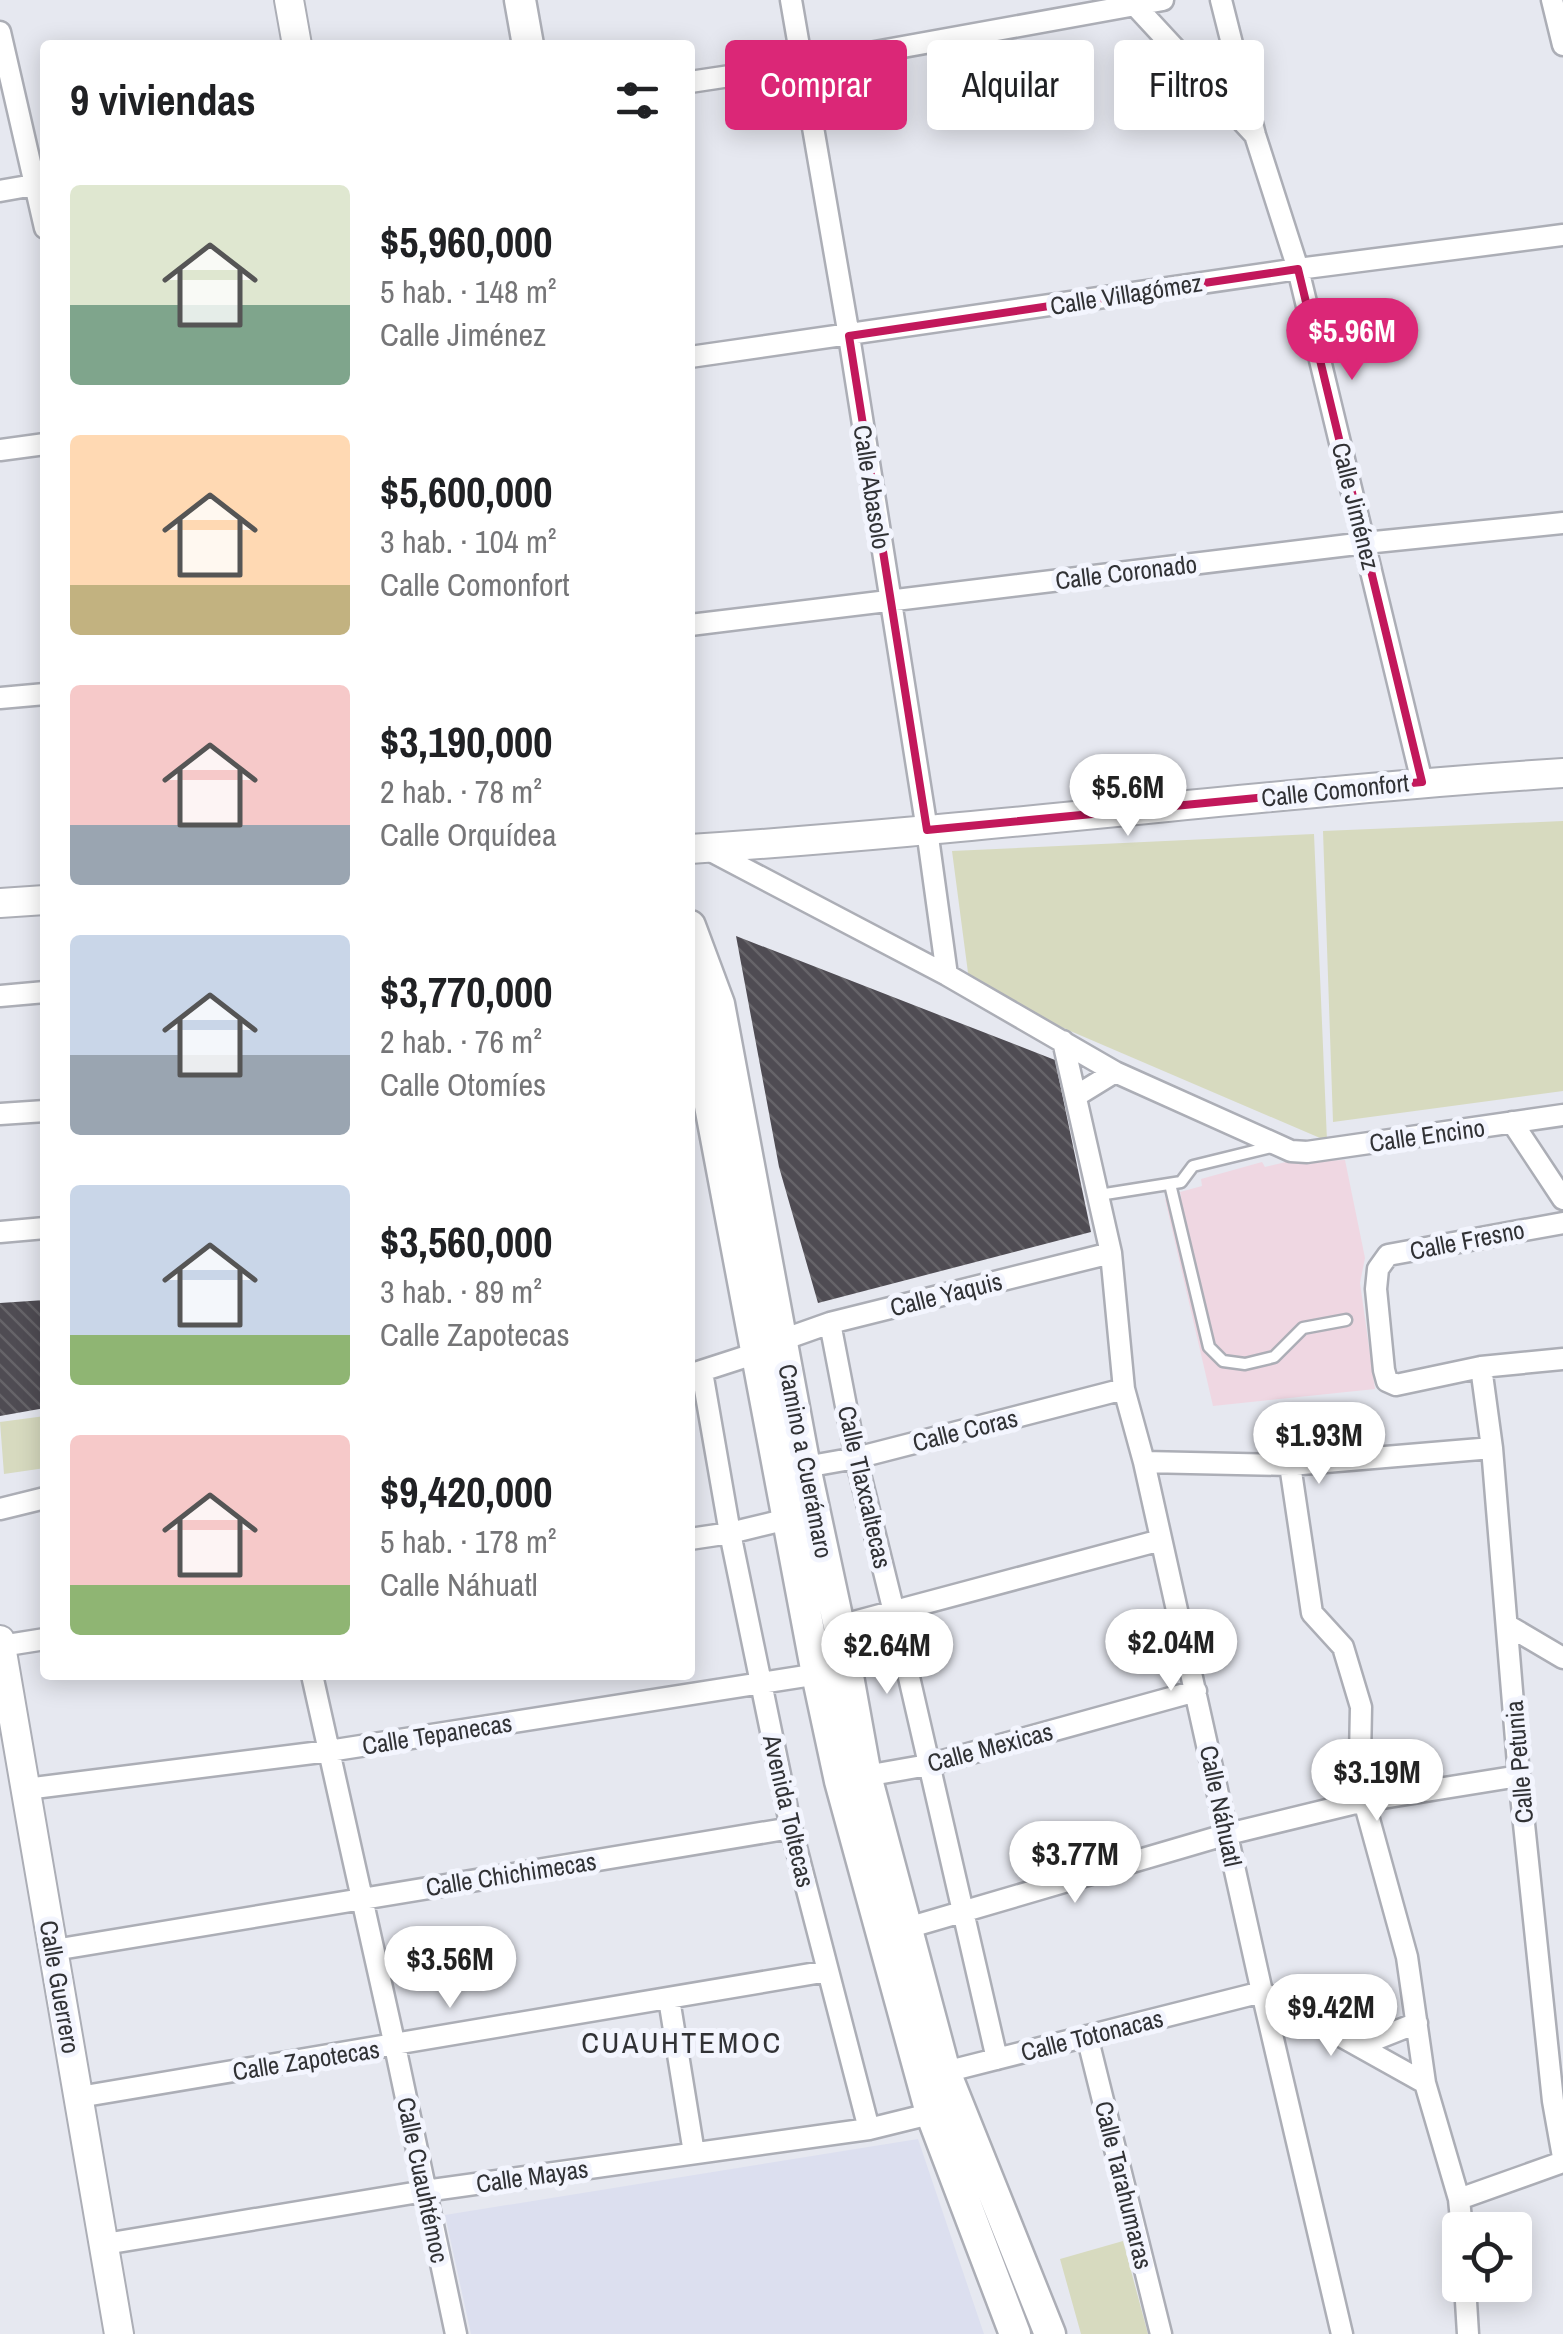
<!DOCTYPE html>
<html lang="es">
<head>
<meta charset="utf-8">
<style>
  :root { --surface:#fff; --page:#f2f2f2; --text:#202124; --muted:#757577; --accent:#db2777 }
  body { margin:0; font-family:"Archivo Narrow",sans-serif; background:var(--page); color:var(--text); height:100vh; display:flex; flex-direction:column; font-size:38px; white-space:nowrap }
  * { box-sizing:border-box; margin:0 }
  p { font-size:32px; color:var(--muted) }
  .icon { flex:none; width:55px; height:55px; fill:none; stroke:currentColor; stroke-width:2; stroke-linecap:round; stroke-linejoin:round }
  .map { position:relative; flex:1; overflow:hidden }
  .details { position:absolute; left:40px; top:40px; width:655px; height:1640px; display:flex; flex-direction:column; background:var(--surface); border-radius:10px; box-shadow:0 5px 25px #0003 }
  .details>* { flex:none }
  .banner { position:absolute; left:725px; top:40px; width:688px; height:90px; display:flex; gap:20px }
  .tools { position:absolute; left:1442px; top:2212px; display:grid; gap:20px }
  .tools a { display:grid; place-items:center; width:90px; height:90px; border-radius:10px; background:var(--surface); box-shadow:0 5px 25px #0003; font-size:50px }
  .price { position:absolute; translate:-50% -85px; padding:0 22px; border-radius:35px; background:#fff; color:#222; font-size:32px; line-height:65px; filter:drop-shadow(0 2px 5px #0008) }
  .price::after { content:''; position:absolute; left:50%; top:60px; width:30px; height:22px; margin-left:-15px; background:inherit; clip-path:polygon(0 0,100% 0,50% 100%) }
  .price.active { background:var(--accent); color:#fff }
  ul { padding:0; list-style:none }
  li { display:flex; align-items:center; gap:30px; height:250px; padding:0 30px }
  li span { display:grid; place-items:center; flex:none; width:280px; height:200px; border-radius:10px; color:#555 }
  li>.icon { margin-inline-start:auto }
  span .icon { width:120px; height:120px; fill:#fffc; stroke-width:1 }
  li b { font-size:42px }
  h2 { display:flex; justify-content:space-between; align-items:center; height:120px; padding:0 30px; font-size:42px }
  .chip { padding:0 35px; border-radius:10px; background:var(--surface); box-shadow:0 5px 25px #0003; font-size:35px; line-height:90px }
  .chip.active { background:var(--accent); color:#fff }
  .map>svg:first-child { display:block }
</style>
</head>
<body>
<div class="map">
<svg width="1563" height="2334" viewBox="0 0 1563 2334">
  <defs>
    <pattern id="building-back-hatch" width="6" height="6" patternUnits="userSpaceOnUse" patternTransform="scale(2.5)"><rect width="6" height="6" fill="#4f4c53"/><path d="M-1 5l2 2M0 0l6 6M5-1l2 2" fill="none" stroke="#666469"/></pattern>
  </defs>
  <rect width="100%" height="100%" fill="#e6e8f0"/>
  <path fill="#dcdfef" d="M 918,2139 L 984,2334 L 471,2334 L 445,2215 Z"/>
  <path fill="#efd7e2" d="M 1345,1160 L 1365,1258 L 1360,1283 L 1375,1389 L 1213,1406 L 1165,1199 L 1181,1196 L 1180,1192 L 1202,1186 L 1201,1179 L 1262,1162 L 1265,1167 L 1286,1162 Z"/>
  <path fill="#d7dabf" d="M 1563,821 L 1563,1091 L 1333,1122 L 1323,831 Z
    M 1314,834 L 1327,1141 L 970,988 L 952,851 Z
    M 45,1416 L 45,1468 L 4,1474 L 0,1422 Z
    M 1123,2241 L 1148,2334 L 1081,2334 L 1060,2259 Z"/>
  <path fill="url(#building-back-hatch)" d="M 736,936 L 1055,1060 L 1091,1232 L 818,1303 L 779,1167 Z
    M 45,1300 L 45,1408 L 0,1416 L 0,1303 Z"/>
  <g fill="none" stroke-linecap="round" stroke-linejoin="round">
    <g stroke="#acaeb6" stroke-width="15">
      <path id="lane" d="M 1170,1184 L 1209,1347 L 1223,1361 L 1245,1364 L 1274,1357 L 1303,1328 L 1346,1320
        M 1099,1195 L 1181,1182 L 1193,1166 L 1275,1146"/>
    </g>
    <g stroke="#acaeb6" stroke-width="25">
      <path id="street" d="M 791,0 L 849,336 L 927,830 L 947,975
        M 1130,0 L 1254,134
        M 1221,0 L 1255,135 L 1298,269 L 1422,782
        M 1552,0 L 1563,45
        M 0,32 L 45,228
        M 690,82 L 803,65 L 1163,0
        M 0,191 L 45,183
        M 690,357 L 1298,269 L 1563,235
        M 0,450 L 45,444
        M 690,625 L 1365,543 L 1563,523
        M 0,698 L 45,694
        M 707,849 L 947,975 L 1115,1072 L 1291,1151 L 1307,1152 L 1563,1115
        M 0,996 L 45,992
        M 1063,1041 L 1111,1253 L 1124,1389 L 1144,1462 L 1262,1992 L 1342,2334
        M 1076,1096 L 1115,1072
        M 0,1114 L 45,1111
        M 1512,1122 L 1563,1199
        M 1563,1223 L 1388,1255 L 1378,1269 L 1376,1289 L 1384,1370 L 1387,1381 L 1396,1385 L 1481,1367 L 1563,1359
        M 0,1232 L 45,1228
        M 830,1323 L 856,1458 L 894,1612 L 997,2059
        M 1481,1367 L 1492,1448 L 1519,1776 L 1553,2101 L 1563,2157
        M 702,1372 L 730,1533 L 791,1828 L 869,2129
        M 692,1374 L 757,1353 L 782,1340 L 830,1323 L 1111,1253
        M 1144,1462 L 1290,1465 L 1492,1448
        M 1290,1465 L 1312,1613 L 1343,1647 L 1361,1707 L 1360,1758 L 1350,1804
        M 805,1467 L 856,1458 L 1124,1389
        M 0,1509 L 45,1498
        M 690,1539 L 730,1533 L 796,1517
        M 1507,1625 L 1563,1658
        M 839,1626 L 1161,1540
        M 1,1646 L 45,1639
        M 312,1675 L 395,2046 L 456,2334
        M 854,1778 L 928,1765 L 1196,1691
        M 26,1789 L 329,1751 L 825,1673
        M 1364,1801 L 1407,1957 L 1425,2083 L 1459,2199 L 1462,2230
        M 907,1928 L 1228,1834 L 1364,1801 L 1519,1776
        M 54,1950 L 791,1828
        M 669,1999 L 694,2153
        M 1087,2036 L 1161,2334
        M 1359,2046 L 1417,2023
        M 933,2075 L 1262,1992 L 1425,2083
        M 79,2097 L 828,1971
        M 1459,2199 L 1563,2162
        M 105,2244 L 425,2191 L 869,2129 L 942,2111
        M 1465,2285 L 1468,2334"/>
    </g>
    <g stroke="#acaeb6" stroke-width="32">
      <path id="secondary" d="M 289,0 L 297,45
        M 690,849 C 982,830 1271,792 1563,773
        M 0,903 L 45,900
        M 0,1640 L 119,2334"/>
    </g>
    <g stroke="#acaeb6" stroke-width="35">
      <path id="primary" d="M 520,0 L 528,45
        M 690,926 L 719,1004 L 805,1467 L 839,1626 L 866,1776 L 945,2072 L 1050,2334
        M 691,954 L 692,1010 L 817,1674 L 840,1781 L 931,2113 L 1015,2334"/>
    </g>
    <use href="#lane" stroke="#fff" stroke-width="10"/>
    <use href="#street" stroke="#fff" stroke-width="20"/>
    <use href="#secondary" stroke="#fff" stroke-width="28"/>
    <use href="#primary" stroke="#fff" stroke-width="30"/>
  </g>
  <path fill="none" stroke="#c2185b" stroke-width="8" stroke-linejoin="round" d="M 1298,269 L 1422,782 L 927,830 L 849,336 Z"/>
  <g text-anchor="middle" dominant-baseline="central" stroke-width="10" stroke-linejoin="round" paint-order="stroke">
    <g font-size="25" fill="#313235" stroke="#f3f5fe">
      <text transform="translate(1126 294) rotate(-9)">Calle Villagómez</text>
      <text transform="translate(872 487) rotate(81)">Calle Abasolo</text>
      <text transform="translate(1356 506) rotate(76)">Calle Jiménez</text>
      <text transform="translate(1126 572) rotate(-7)">Calle Coronado</text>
      <text transform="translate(1335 790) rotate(-6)">Calle Comonfort</text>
      <text transform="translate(1427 1135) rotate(-8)">Calle Encino</text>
      <text transform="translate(1467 1240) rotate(-11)">Calle Fresno</text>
      <text transform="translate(946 1294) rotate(-14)">Calle Yaquis</text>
      <text transform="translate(965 1430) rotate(-14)">Calle Coras</text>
      <text transform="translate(806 1461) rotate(79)">Camino a Cuerámaro</text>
      <text transform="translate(865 1487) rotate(77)">Calle Tlaxcaltecas</text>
      <text transform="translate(437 1734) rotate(-9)">Calle Tepanecas</text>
      <text transform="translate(990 1747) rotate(-15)">Calle Mexicas</text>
      <text transform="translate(1519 1762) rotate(-95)">Calle Petunia</text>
      <text transform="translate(1221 1806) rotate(78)">Calle Náhuatl</text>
      <text transform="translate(789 1811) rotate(77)">Avenida Toltecas</text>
      <text transform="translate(511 1874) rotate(-9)">Calle Chichimecas</text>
      <text transform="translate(60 1987) rotate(80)">Calle Guerrero</text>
      <text transform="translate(1092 2035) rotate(-14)">Calle Totonacas</text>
      <text transform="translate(306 2060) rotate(-9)">Calle Zapotecas</text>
      <text transform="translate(532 2176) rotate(-8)">Calle Mayas</text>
      <text transform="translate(423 2180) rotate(78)">Calle Cuauhtémoc</text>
      <text transform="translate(1124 2185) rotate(76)">Calle Tarahumaras</text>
    </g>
    <g font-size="30" letter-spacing="2.5" fill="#313235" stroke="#f3f5fe">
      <text x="682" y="2042">CUAUHTEMOC</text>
    </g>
  </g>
</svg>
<div class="tools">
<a><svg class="icon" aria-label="locate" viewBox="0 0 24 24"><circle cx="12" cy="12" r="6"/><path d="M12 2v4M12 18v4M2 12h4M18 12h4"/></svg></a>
</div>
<b class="price active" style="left:1352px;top:383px">$5.96M</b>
<b class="price" style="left:1128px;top:839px">$5.6M</b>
<b class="price" style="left:1319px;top:1487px">$1.93M</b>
<b class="price" style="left:1171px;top:1694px">$2.04M</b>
<b class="price" style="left:887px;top:1697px">$2.64M</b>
<b class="price" style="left:1377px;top:1824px">$3.19M</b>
<b class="price" style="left:1075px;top:1906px">$3.77M</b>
<b class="price" style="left:450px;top:2011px">$3.56M</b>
<b class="price" style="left:1331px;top:2059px">$9.42M</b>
<div class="banner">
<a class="chip active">Comprar</a>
<a class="chip">Alquilar</a>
<a class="chip">Filtros</a>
</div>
<section class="details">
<h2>9 viviendas<svg class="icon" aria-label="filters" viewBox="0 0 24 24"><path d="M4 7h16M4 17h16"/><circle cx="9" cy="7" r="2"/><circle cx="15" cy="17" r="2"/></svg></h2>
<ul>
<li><span style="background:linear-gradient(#dfe7d0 60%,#7fa58c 0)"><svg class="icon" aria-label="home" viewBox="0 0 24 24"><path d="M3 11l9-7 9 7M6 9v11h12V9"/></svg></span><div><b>$5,960,000</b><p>5 hab. · 148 m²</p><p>Calle Jiménez</p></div></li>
<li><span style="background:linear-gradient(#ffd9b3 75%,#c2b280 0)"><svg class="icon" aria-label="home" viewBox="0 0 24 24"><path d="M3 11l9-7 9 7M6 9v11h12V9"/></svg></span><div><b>$5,600,000</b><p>3 hab. · 104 m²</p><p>Calle Comonfort</p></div></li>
<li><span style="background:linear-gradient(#f6c9c9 70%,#9aa5b1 0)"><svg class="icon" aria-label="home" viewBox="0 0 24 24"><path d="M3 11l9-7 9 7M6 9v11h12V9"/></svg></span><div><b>$3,190,000</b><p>2 hab. · 78 m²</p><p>Calle Orquídea</p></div></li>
<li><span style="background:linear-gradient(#c9d6e8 60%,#9aa5b1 0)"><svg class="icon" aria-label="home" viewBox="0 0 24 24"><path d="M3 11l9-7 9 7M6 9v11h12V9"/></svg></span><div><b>$3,770,000</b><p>2 hab. · 76 m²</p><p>Calle Otomíes</p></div></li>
<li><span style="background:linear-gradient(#c9d6e8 75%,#8fb573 0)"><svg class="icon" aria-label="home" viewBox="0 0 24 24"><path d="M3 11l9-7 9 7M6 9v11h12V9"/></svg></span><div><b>$3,560,000</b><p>3 hab. · 89 m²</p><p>Calle Zapotecas</p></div></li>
<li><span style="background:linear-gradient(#f6c9c9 75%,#8fb573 0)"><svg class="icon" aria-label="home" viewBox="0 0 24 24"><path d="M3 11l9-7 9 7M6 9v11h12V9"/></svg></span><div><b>$9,420,000</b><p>5 hab. · 178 m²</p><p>Calle Náhuatl</p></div></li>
</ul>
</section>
</div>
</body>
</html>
